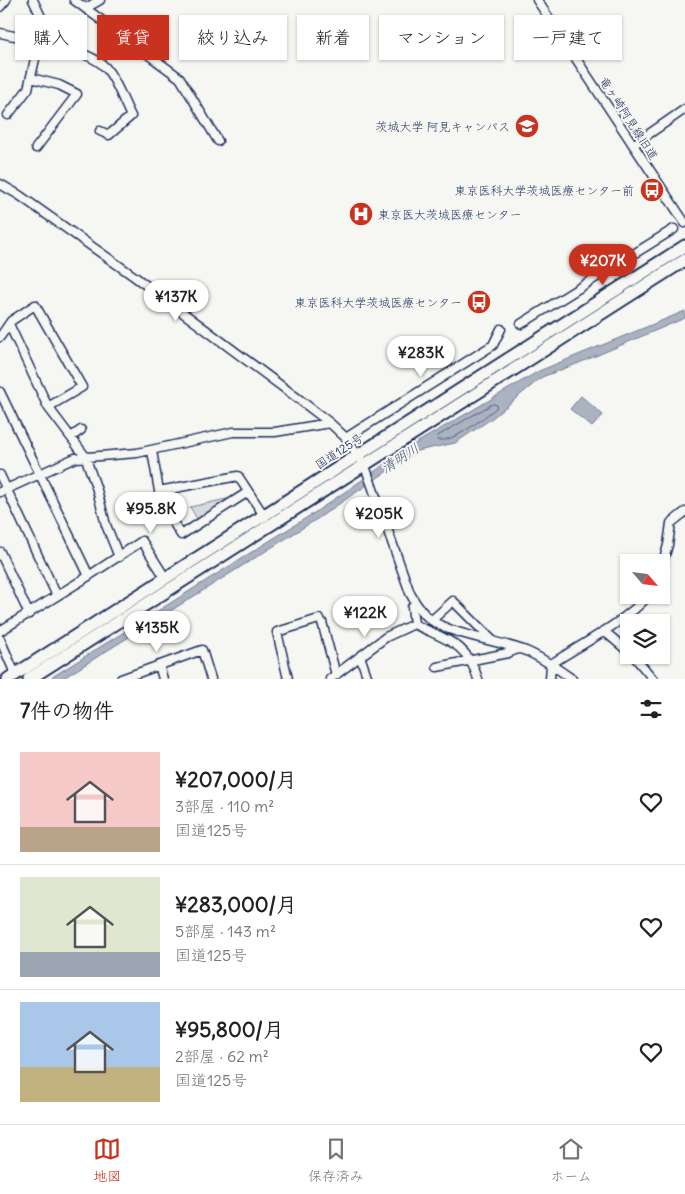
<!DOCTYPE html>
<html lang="ja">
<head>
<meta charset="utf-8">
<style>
  :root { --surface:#fff; --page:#f2f2f2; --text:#222; --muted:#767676; --line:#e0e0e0; --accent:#c8321e }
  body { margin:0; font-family:Delius,"Klee One",sans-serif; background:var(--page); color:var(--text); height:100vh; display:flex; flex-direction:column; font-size:19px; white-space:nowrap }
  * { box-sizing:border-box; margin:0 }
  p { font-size:16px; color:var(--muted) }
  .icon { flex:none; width:28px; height:28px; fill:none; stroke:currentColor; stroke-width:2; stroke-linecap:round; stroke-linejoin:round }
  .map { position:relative; height:679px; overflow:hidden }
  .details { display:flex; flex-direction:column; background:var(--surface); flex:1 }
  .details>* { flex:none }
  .hud { position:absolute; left:15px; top:15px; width:655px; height:45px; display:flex; gap:10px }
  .needle { width:32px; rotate:118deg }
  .buttons { position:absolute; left:620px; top:554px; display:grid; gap:10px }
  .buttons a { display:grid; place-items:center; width:50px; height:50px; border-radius:0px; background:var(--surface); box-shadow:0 1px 4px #0004; font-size:25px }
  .price { position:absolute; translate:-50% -42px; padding:0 11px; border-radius:18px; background:#fff; color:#222; font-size:16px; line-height:32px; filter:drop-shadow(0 1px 2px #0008) }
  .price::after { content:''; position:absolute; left:50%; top:30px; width:15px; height:11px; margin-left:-8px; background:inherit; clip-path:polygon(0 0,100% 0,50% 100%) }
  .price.current { background:var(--accent); color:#fff }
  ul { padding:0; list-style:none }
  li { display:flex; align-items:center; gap:15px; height:125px; padding:0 20px }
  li+li { border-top:1px solid var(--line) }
  li span { display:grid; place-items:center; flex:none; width:140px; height:100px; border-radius:0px; color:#555 }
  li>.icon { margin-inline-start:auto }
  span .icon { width:60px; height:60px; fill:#fffc; stroke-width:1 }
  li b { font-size:21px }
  h2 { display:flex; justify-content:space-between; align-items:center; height:60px; padding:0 20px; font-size:21px }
  .tag { padding:0 18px; border-radius:0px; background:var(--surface); box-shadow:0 1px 4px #0004; font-size:18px; line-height:45px }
  .tag.current { background:var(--accent); color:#fff }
  .tabs { display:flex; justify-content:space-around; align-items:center; height:70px; border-top:1px solid var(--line); background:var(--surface); font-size:14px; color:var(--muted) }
  .tabs a { display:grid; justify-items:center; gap:2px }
  .tabs .current { color:var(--accent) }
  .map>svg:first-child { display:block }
</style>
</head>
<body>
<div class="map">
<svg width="685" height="679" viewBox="0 0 685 679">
  <rect width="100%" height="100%" fill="#f6f6f2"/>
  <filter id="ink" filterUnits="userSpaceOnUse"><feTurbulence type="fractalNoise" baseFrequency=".02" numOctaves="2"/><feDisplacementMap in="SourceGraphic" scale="10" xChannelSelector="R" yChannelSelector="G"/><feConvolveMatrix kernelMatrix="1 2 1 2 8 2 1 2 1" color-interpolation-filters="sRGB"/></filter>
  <g filter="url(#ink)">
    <path fill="#d6d9dd" stroke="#78849e" d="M 231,498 L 197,519 L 190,507 Z"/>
    <path fill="#abb2c0" stroke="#717e99" d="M 685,311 L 685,318 L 579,363 L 542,377 L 491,419 L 455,443 L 417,451 L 317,519 L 62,679 L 49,679 L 314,513 L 413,445 L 539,371 Z
      M 581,396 L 603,415 L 592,427 L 570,409 Z"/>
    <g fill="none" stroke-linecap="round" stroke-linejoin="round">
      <path stroke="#556385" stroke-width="1" d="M 493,404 L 497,405 L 496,408 C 483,418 454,443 437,440 L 438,436 Z"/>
      <g stroke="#1b2f5e" stroke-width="11">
        <path id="minor" d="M 33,0 L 55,46
          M 74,0 L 180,78 L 218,141
          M 537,0 L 685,223
          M 0,7 L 6,0
          M 86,8 L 100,0
          M 0,33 C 27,39 88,48 106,68 C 117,81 123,101 131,116 L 109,135 L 100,131
          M 31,78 L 59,85 L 77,94 L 36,148
          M 8,115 L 28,89 L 39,42
          M 633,145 L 685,109
          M 0,184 L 19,195 L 135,277 L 296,397 L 330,423 L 346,438 L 365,466 L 410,593 C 415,603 422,613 431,620 C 452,635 500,641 526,651 C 543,658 558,669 572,679
          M 9,324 L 48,407 L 85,456 L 97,490 L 106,525 L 119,557
          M 521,324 L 674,229
          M 0,337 L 11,321 L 35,305 L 82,387 L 48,407
          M 0,392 L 89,576
          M 71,437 L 81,430
          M 346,438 L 493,345 L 501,329
          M 152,451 L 159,491 L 238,476 L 265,517
          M 0,475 L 57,596
          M 159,491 L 162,504 L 181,535 L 248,492
          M 0,492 L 75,458 L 137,453 L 233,432 L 275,432 L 330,423
          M 0,552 L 29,614
          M 661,569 L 668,545 L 671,523 L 685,512
          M 432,620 L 453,601 L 493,641
          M 414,624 L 412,607 L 415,603
          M 0,631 L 84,579 L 142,541 L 166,579
          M 604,631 L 629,652
          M 0,639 L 16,676
          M 633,655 L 653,679
          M 360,656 L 368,679
          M 159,665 L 163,679
          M 437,667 L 508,653 L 518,649
          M 121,679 L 202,650 L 211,679
          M 288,679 L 277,632 L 319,619 L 322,622 L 336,675
          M 330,679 L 386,637 L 414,624 C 446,640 467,642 478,679
          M 550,679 L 551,664 C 582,644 625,622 649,595"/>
      </g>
      <g stroke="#1b2f5e" stroke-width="15">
        <path id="highway" d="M 8,679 L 685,246
          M 29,679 L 685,260"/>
      </g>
      <use href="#minor" stroke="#f6f6f2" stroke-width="8"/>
      <use href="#highway" stroke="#f6f6f2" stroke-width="11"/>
    </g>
  </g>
  <defs>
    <g id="university-disc" transform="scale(1.25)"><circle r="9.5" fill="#c8321e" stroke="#f6f6f2"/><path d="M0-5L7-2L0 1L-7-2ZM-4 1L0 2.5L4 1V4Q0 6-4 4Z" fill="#fff"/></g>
    <g id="bus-disc" transform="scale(1.25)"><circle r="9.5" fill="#c8321e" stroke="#f6f6f2"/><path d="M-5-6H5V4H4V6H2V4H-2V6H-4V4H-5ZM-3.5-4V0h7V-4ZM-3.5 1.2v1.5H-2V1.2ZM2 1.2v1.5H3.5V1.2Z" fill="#fff"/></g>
    <g id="hospital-disc" transform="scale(1.25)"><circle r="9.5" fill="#c8321e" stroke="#f6f6f2"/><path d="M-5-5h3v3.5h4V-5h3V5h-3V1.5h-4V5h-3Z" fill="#fff"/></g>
  </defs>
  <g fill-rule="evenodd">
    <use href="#university-disc" x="527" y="126"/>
    <use href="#bus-disc" x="652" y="190"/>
    <use href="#hospital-disc" x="361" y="214"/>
    <use href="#bus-disc" x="479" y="302"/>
  </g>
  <g text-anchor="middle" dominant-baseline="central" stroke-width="4" stroke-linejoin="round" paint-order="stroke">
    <g font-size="12" fill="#1b2f5e" stroke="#f6f6f2">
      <text transform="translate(629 118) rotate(57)">竜ヶ崎阿見線旧道</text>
      <text transform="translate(339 451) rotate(-33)">国道125号</text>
    </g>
    <g font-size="12" fill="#1b2f5e" stroke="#f6f6f2" text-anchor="end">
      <text x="510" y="126">茨城大学 阿見キャンパス</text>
      <text x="634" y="190">東京医科大学茨城医療センター前</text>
      <text x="378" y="214" text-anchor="start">東京医大茨城医療センター</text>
      <text x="462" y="302">東京医科大学茨城医療センター</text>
    </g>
    <g font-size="14" font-style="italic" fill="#46567b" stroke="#f6f6f2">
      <text transform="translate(400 458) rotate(-33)">清明川</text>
    </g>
  </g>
</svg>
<div class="buttons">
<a><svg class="needle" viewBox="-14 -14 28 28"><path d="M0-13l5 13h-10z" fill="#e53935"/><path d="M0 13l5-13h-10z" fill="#767676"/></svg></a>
<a><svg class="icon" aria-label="layers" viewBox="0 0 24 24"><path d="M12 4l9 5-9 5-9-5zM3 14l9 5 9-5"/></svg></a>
</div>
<b class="price current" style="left:603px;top:286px">¥207K</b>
<b class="price" style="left:176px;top:322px">¥137K</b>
<b class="price" style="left:421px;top:378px">¥283K</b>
<b class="price" style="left:151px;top:534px">¥95.8K</b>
<b class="price" style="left:379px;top:539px">¥205K</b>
<b class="price" style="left:365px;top:638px">¥122K</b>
<b class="price" style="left:157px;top:653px">¥135K</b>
<div class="hud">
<a class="tag">購入</a>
<a class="tag current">賃貸</a>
<a class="tag">絞り込み</a>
<a class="tag">新着</a>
<a class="tag">マンション</a>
<a class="tag">一戸建て</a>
</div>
</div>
<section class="details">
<h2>7件の物件<svg class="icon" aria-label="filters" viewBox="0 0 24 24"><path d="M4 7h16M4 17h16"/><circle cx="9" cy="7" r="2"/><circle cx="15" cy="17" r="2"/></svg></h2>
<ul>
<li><span style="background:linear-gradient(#f6c9c9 75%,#b9a48a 0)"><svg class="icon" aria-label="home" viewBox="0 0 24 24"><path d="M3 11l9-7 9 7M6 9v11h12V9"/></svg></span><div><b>¥207,000/月</b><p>3部屋 · 110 m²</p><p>国道125号</p></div><svg class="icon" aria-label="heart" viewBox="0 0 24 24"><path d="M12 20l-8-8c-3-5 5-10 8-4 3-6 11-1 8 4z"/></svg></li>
<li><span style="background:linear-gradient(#dfe7d0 75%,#9aa5b1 0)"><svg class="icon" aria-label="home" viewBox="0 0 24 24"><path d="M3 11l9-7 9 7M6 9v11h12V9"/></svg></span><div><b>¥283,000/月</b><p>5部屋 · 143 m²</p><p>国道125号</p></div><svg class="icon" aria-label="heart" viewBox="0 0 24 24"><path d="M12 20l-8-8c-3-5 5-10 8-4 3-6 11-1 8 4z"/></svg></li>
<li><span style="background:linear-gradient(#a9c7e8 65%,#c2b280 0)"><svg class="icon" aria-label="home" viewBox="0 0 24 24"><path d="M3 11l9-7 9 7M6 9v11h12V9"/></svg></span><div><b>¥95,800/月</b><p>2部屋 · 62 m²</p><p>国道125号</p></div><svg class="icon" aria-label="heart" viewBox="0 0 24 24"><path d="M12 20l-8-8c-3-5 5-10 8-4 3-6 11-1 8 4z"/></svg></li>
</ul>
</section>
<nav class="tabs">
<a class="current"><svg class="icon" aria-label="map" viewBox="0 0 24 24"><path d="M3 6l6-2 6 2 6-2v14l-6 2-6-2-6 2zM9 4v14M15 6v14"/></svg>地図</a>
<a><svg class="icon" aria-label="saved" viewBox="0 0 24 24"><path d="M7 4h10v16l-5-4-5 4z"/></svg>保存済み</a>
<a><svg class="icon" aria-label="home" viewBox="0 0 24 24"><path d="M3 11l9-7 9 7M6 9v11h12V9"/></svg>ホーム</a>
</nav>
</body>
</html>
